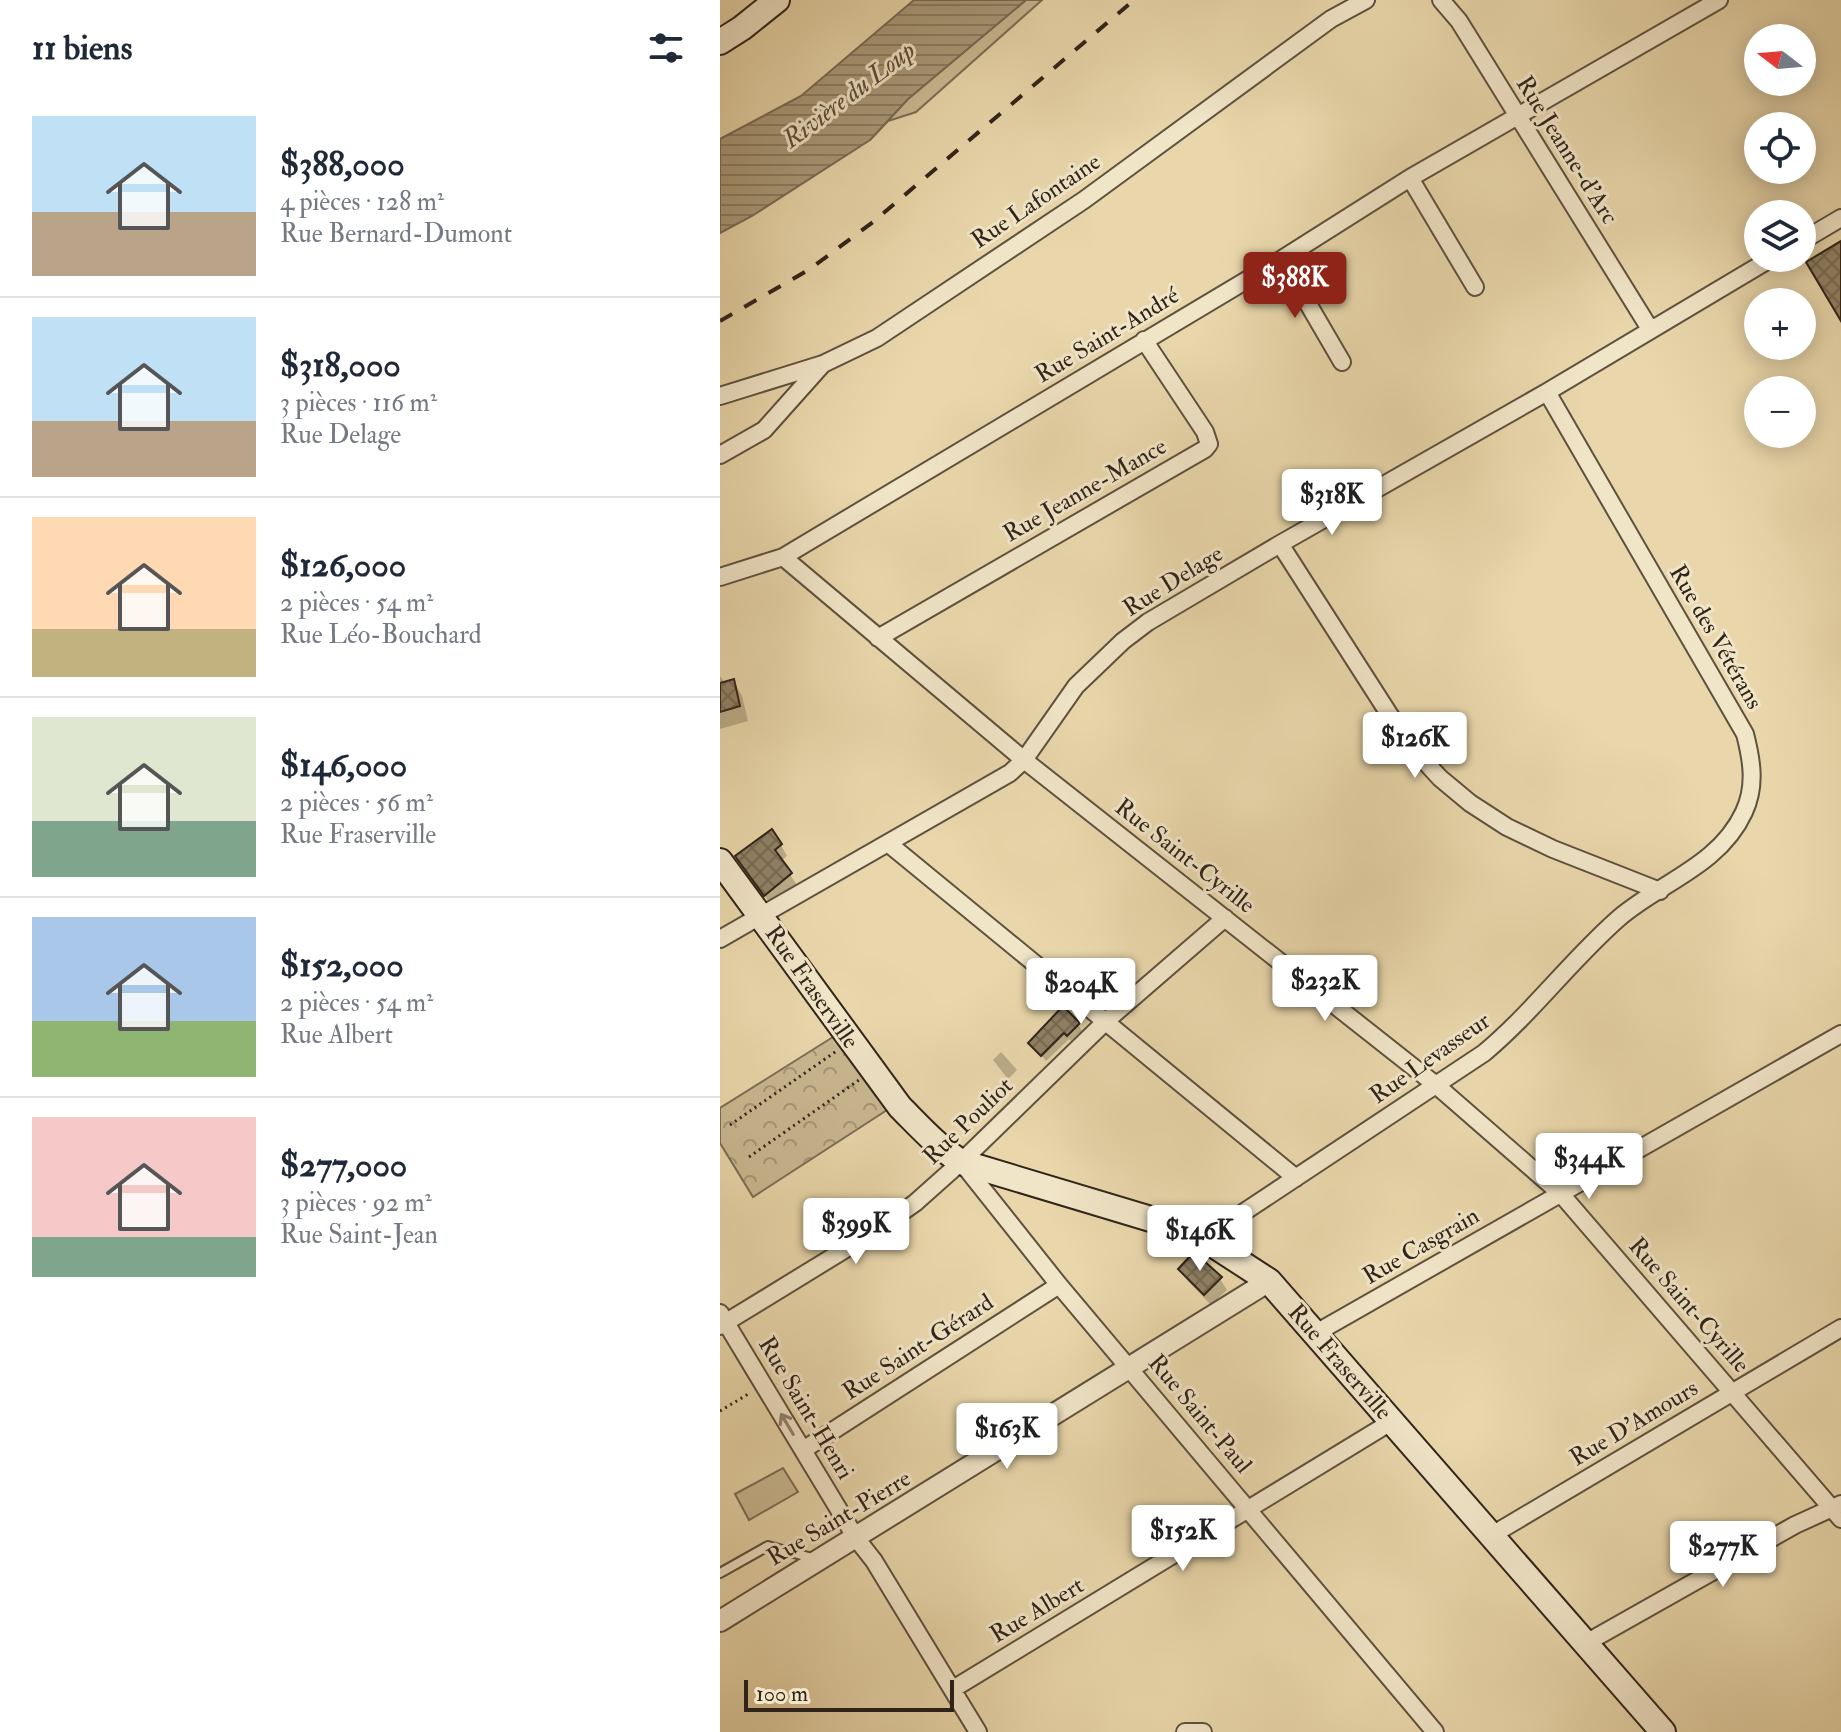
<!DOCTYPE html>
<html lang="fr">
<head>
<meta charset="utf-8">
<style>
  :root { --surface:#fff; --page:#f2f2f3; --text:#1f2937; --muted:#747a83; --line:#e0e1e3; --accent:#8f2418 }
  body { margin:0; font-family:"IM FELL Double Pica",serif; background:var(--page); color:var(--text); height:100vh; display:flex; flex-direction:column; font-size:30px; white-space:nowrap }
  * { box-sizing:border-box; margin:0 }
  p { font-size:26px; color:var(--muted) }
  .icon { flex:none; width:44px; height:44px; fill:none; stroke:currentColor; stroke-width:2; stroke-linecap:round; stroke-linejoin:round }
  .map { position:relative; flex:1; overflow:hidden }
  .drawer { display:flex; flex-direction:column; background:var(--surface); width:720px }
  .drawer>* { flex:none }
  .needle { width:52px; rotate:286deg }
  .controls { position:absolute; left:1024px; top:24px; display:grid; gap:16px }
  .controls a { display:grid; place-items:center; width:72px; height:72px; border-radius:50%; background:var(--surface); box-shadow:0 4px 20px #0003; font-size:40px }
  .scale { position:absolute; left:24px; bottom:20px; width:210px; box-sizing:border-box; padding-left:8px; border:4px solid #30241a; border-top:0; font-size:22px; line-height:28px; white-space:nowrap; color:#30241a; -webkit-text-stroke:6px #f1e5c8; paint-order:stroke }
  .price { position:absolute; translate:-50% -68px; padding:0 18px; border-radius:8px; background:#fff; color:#222; font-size:26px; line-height:52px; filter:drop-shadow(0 2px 4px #0008) }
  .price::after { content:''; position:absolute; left:50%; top:48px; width:24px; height:18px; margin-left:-12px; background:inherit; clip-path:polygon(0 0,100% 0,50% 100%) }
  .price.current { background:var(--accent); color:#fff }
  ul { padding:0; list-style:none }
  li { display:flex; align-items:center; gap:24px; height:200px; padding:0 32px }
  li+li { border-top:2px solid var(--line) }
  li span { display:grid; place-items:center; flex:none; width:224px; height:160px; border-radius:0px; color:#555 }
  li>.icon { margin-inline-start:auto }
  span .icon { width:96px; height:96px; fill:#fffc; stroke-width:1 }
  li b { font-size:34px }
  h2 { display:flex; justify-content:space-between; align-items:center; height:96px; padding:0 32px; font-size:34px }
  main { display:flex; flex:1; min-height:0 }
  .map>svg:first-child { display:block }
</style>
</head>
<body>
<main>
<section class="drawer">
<h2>11 biens<svg class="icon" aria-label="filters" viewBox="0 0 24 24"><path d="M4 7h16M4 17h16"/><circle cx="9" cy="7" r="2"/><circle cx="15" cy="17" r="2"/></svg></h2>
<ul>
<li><span style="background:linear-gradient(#bfe0f5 60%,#b9a48a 0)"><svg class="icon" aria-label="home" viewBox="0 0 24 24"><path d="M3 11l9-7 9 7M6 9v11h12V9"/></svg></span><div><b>$388,000</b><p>4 pièces · 128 m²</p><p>Rue Bernard-Dumont</p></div></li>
<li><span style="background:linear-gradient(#bfe0f5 65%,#b9a48a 0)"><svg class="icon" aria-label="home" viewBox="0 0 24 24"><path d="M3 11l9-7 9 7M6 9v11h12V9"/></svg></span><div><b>$318,000</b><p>3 pièces · 116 m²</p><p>Rue Delage</p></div></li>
<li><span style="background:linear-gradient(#ffd9b3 70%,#c2b280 0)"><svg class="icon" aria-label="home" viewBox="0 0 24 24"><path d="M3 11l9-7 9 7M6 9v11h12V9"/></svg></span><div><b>$126,000</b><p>2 pièces · 54 m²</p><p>Rue Léo-Bouchard</p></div></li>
<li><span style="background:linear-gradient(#dfe7d0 65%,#7fa58c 0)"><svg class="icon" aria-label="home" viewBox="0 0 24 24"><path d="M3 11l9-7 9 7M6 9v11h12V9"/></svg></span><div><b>$146,000</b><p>2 pièces · 56 m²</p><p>Rue Fraserville</p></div></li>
<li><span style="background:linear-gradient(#a9c7e8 65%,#8fb573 0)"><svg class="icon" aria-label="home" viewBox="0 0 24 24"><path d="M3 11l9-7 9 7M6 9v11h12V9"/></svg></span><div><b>$152,000</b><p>2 pièces · 54 m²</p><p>Rue Albert</p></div></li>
<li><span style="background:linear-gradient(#f6c9c9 75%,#7fa58c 0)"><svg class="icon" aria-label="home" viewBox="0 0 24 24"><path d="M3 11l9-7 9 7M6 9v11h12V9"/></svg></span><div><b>$277,000</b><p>3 pièces · 92 m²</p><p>Rue Saint-Jean</p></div></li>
</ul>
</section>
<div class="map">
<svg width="1121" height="1732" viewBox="0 0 1121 1732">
  <defs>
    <pattern id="forest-firs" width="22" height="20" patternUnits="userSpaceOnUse" patternTransform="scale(2)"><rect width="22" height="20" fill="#cab992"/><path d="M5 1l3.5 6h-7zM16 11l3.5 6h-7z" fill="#a49676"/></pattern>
    <pattern id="park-crowns" width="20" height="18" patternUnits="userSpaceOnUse" patternTransform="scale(2)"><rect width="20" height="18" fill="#cab992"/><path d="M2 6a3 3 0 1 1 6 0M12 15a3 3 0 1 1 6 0" fill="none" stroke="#a49676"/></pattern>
    <pattern id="water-rules" width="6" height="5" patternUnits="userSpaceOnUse" patternTransform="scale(2)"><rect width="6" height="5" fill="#aa9a7a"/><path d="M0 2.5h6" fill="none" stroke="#8b7d63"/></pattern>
    <pattern id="building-cross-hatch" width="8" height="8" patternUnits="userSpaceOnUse" patternTransform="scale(2)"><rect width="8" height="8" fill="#908165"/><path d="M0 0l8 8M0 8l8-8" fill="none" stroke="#766952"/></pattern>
  </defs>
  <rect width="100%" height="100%" fill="#e9d7ab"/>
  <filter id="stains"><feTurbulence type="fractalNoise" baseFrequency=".0025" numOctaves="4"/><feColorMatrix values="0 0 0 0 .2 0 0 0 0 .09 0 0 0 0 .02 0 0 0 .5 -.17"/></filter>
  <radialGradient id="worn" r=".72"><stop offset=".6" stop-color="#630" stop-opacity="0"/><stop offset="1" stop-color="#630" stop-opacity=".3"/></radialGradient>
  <path fill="url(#forest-firs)" stroke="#7d6e56" stroke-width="2" d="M 306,0 L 322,0 L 196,112 L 168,121 L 150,140 L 188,99 Z"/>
  <path fill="url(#park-crowns)" stroke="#7d6e56" stroke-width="2" d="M 113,1037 L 167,1110 L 33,1197 L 0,1143 L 0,1108 Z"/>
  <path fill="#cab992" stroke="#7d6e56" stroke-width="2" d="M 63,1468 L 78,1492 L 29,1520 L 15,1494 Z"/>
  <path fill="url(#water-rules)" stroke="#796b54" stroke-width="2" d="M 194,0 L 306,0 L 188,99 L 150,140 L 32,216 L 0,233 L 0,139 L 81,96 Z"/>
  <path fill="#0003" d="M 0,676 L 5,683 L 13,681 L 22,696 L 28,721 L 0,729 Z
    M 61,845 L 67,856 L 61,861 L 77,885 L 51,905 L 24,867 Z
    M 358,1024 L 362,1031 L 351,1041 L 349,1039 L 326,1061 L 311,1043 Z
    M 281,1052 L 297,1070 L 288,1079 L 273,1060 Z
    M 460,1270 L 500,1279 L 507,1290 L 491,1305 L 467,1280 Z"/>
  <path fill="url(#building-cross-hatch)" stroke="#30241a" stroke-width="2" d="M 1121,241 L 1121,321 L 1086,262 Z
    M 14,679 L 20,706 L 0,712 L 0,683 Z
    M 52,829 L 62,844 L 55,850 L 72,873 L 44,896 L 15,856 Z
    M 343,1006 L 360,1023 L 347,1036 L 344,1033 L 321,1056 L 308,1043 Z
    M 474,1252 L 502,1277 L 484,1295 L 458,1269 Z"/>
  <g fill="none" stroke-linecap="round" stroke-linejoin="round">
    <g stroke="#5e513e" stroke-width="12">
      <path id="service" d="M 0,1573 L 48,1546 L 96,1559"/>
    </g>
    <g stroke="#5e513e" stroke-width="20">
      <path id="minor" d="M 721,0 L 739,21 L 930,329
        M 690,178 L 755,287
        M 1082,241 L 1121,218
        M 562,259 L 622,362
        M 0,396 L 103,364 L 157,338 L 364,200 L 611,19 L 646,0
        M 0,455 L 44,430 L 102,365
        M 560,544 L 687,742 L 720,778 L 750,803 L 787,827 L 833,849 L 940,891
        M 63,557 L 304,760 L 716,1085 L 841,1194 L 1121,1519
        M 0,577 L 63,557 L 562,259 L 690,178 L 999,0
        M 158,638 L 485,449 L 489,444 L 485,432 L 424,340
        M 169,844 L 576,1178
        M 0,939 L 290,773 L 304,760 L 356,686 L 403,641 L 428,622 L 560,544 L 827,392 L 1052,258
        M 242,1163 L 339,1285 L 715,1732
        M 492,1244 L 509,1222 L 764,1053 C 813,1012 851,960 899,918 C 941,882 999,866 1024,812 C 1036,786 1032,761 1025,734 L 827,392
        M 0,1313 L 136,1538 L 154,1561 L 258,1732
        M 0,1326 L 155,1231 L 195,1203 L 241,1162 L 386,1021 L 505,918
        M 596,1333 L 1121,1034
        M 83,1450 L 339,1285
        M 772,1535 L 1121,1328
        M 866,1643 L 1075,1525 L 1121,1504
        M 233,1689 L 671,1422
        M 465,1732 L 483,1732"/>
    </g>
    <g stroke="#5e513e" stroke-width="24">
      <path id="tertiary" d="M 0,1621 L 549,1281"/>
    </g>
    <g stroke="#30241a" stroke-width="28">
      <path id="secondary" d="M 0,42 L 22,28 L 57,0
        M 0,861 L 180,1107 C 200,1127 218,1147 241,1162 L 454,1226 L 492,1244 L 549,1281 L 943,1732"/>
    </g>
    <path stroke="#30241a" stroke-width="3" stroke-dasharray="2 4" stroke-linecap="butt" d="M 10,1125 L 118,1050
      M 29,1157 L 139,1080
      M 0,1411 L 30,1393"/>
    <use href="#service" stroke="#f1e5c8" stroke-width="8"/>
    <use href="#minor" stroke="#f1e5c8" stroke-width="16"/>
    <use href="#tertiary" stroke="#f1e5c8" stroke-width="20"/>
    <use href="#secondary" stroke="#f1e5c8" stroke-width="24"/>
    <path stroke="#30241a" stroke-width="4" stroke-dasharray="14 14" stroke-linecap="butt" d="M 0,321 L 90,269 L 153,222 L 414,0"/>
  </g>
  <defs><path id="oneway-shaft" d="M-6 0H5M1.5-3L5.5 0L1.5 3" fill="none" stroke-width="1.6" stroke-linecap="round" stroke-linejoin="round" transform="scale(2)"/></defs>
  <use stroke="#908471" href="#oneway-shaft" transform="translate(67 1424) rotate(-121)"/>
  <g text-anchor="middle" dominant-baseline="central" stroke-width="6" stroke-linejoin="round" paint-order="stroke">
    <g font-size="24" fill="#30241a" stroke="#f1e5c8">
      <text transform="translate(847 150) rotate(58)">Rue Jeanne-d'Arc</text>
      <text transform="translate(316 201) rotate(-34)">Rue Lafontaine</text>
      <text transform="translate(387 335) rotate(-31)">Rue Saint-André</text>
      <text transform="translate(365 490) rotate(-30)">Rue Jeanne-Mance</text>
      <text transform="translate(453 581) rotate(-32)">Rue Delage</text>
      <text transform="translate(996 637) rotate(60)">Rue des Vétérans</text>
      <text transform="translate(465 856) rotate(38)">Rue Saint-Cyrille</text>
      <text transform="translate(92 987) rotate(55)">Rue Fraserville</text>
      <text transform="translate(710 1058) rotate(-35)">Rue Levasseur</text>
      <text transform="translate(248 1121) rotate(-44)">Rue Pouliot</text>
      <text transform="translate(701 1246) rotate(-30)">Rue Casgrain</text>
      <text transform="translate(969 1305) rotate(49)">Rue Saint-Cyrille</text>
      <text transform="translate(198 1347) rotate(-33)">Rue Saint-Gérard</text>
      <text transform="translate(620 1362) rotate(49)">Rue Fraserville</text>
      <text transform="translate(86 1408) rotate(59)">Rue Saint-Henri</text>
      <text transform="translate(480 1414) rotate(50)">Rue Saint-Paul</text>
      <text transform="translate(914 1423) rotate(-31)">Rue D'Amours</text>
      <text transform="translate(119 1518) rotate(-31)">Rue Saint-Pierre</text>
      <text transform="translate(317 1610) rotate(-31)">Rue Albert</text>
    </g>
    <g font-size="26" font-style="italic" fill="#5b4d3c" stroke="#f1e5c8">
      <text transform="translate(129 95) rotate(-37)">Rivière du Loup</text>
    </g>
  </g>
  <rect width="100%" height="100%" filter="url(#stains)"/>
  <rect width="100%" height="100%" fill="url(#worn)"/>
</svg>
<div class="controls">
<a><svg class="needle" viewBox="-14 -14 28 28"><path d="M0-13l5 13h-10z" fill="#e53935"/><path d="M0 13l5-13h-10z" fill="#747a83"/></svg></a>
<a><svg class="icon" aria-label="locate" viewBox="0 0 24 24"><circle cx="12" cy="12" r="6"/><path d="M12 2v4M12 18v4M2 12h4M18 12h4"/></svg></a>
<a><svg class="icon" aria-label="layers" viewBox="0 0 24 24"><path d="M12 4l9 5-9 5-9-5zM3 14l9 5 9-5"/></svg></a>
<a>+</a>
<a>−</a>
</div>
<div class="scale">100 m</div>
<b class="price current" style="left:575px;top:320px">$388K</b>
<b class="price" style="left:612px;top:537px">$318K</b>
<b class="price" style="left:695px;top:780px">$126K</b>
<b class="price" style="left:605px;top:1023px">$232K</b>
<b class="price" style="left:361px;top:1026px">$204K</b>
<b class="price" style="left:869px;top:1201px">$344K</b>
<b class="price" style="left:136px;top:1266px">$399K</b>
<b class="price" style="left:480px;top:1273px">$146K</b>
<b class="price" style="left:287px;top:1471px">$163K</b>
<b class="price" style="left:463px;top:1573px">$152K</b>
<b class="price" style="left:1003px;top:1589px">$277K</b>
</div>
</main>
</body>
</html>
